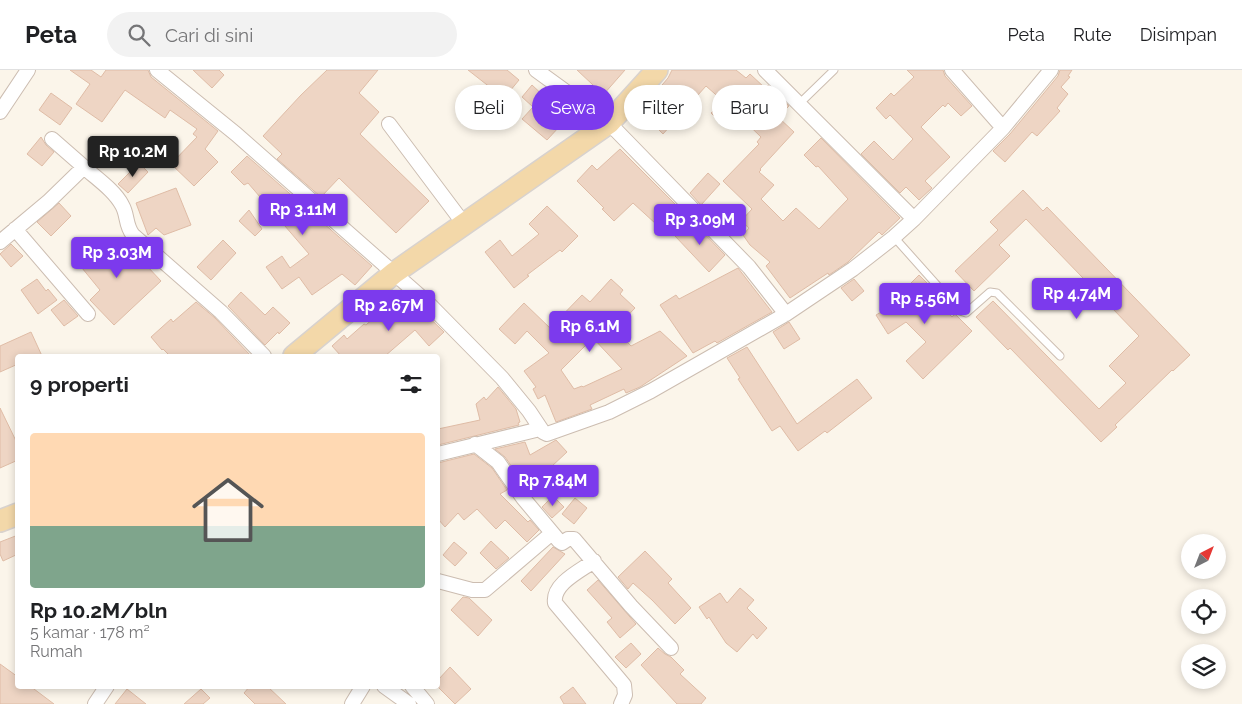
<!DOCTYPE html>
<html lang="id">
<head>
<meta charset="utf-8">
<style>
  :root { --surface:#fff; --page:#f2f2f2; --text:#202124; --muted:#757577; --line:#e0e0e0; --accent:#7c3aed }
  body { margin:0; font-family:Raleway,sans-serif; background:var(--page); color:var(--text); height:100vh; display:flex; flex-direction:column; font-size:19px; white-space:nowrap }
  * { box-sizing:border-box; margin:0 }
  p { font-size:16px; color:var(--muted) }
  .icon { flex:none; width:28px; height:28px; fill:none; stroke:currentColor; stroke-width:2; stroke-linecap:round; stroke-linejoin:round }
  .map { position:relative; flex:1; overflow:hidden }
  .panel { position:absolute; left:15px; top:284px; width:425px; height:335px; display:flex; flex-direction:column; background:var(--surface); border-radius:5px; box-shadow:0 2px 8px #0003 }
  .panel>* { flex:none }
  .guide { position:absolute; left:455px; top:15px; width:475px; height:45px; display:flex; gap:10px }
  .needle { width:32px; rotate:42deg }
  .buttons { position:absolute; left:1181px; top:464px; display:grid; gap:10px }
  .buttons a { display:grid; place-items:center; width:45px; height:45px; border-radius:50%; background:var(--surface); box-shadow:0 2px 8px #0003; font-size:25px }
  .price { position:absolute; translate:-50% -42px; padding:0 11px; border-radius:5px; background:var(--accent); color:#fff; font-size:16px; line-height:32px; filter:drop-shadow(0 1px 2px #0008) }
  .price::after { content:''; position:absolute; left:50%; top:30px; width:15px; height:11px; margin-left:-8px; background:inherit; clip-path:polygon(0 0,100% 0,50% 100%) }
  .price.selected { background:#222; color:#fff }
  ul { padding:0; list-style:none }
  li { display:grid; align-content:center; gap:10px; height:265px; padding:0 15px }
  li+li { border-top:1px solid var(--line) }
  li span { display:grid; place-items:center; height:155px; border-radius:5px; color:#555 }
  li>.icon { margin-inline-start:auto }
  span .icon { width:90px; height:90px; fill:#fffc; stroke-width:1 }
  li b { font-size:21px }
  h2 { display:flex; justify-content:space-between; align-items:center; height:60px; padding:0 15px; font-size:21px }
  .chip { padding:0 18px; border-radius:22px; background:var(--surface); box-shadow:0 2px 8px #0003; font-size:18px; line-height:45px }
  .chip.selected { background:var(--accent); color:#fff }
  header { display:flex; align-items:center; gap:30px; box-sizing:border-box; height:70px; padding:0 25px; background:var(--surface); border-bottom:1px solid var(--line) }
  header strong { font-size:24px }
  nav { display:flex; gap:28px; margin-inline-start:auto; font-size:18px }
  .search { width:350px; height:45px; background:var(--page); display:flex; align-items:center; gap:12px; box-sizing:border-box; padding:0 18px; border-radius:28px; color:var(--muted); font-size:19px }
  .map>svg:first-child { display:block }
</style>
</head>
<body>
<header>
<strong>Peta</strong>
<div class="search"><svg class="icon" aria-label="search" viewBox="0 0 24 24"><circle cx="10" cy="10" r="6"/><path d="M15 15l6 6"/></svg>Cari di sini</div>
<nav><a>Peta</a><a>Rute</a><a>Disimpan</a></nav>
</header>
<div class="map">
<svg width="1242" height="634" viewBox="0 0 1242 634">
  <rect width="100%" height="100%" fill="#fbf5ea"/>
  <path fill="#eed5c4" stroke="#dfbca6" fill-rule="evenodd" d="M 70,0 L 91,0 L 101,7 L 106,0 L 148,0 L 151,7 L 218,61 L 205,79 L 218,92 L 194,116 L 171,94 L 197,67 L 193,64 L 197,59 L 170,40 L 165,48 L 125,20 L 102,52 L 76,34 L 90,14 Z
    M 193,0 L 219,0 L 224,5 L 212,18 Z
    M 327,0 L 378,0 L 359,23 L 379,42 L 360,64 L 429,131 L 396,163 L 339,108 L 321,127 L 277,89 L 282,84 L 263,66 L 301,25 Z
    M 468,0 L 507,0 L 519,10 L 496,38 L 483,27 L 491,18 Z
    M 577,0 L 625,0 L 596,33 L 585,25 L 593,15 Z
    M 672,0 L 736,0 L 746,8 L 750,4 L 765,18 L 768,15 L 789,36 L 778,47 L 794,62 L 760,99 L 761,100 L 759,102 L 774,115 L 761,129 L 783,151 L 796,138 L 819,159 L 848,129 L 818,96 L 816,97 L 804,85 L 821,68 L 900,148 L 882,165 L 879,162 L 848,192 L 829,205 L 828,203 L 790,228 L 766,196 L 770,192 L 750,175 L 743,165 L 749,158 L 741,151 L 752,139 L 723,111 L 759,74 L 757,72 L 761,67 L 735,42 L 722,54 L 711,43 L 723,31 L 706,16 L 663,64 L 643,44 L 662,25 L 657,21 L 668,8 Z
    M 907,0 L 943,0 L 945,6 L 972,36 L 961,46 L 948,33 L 945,37 L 943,35 L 921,57 L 950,87 L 925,111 L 932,118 L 919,130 L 906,117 L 900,123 L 861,84 L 874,71 L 893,90 L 913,69 L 890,45 L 886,49 L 876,38 L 891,23 L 894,26 L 914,7 Z
    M 1060,0 L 1072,0 L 1068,6 L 1070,7 L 1061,17 L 1068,24 L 1057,38 L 1060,41 L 1037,66 L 1032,62 L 1005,92 L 993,81 L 1010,64 L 1058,6 Z
    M 532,15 L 546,28 L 550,24 L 572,43 L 547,70 L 522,49 L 533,37 L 522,27 Z
    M 51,23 L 72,38 L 60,55 L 39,40 Z
    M 41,67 L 46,75 L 54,82 L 42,96 L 27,84 Z
    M 620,79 L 675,134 L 656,154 L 633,133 L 614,151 L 602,139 L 604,138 L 577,111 L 592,95 L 597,100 Z
    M 247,86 L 372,196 L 355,215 L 342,204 L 312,225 L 299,207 L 282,219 L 266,197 L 282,186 L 290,198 L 309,184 L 248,113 L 244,115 L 231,102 Z
    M 139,93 L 148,102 L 128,123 L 118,114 Z
    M 708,103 L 720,114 L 701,135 L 690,123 Z
    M 176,118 L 191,155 L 164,165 L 156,158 L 148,165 L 136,133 Z
    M 1023,120 L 1043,141 L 1047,137 L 1190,285 L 1173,301 L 1172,300 L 1115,355 L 1117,357 L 1101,372 L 1010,278 L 1008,280 L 976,247 L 993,231 L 1099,339 L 1126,313 L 1109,296 L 1139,266 L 1026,149 L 999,175 L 1010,186 L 974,221 L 955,201 L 998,160 L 990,152 Z
    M 59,133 L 71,146 L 51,166 L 37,152 Z
    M 547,136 L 578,166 L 562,182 L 560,180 L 527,205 L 529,206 L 514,218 L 485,182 L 500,170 L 512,186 L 539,164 L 529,154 Z
    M 249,140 L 262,159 L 255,166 L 239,151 Z
    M 691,150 L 725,185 L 709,202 L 675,166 Z
    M 104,170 L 120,188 L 134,177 L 148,193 L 146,195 L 161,211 L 114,255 L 90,230 L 100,220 L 73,187 L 84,177 L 89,183 Z
    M 223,170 L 236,183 L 211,210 L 197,197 Z
    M 11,174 L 23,186 L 11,197 L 0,184 Z
    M 738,198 L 772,242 L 717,273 L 715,271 L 693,283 L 660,235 L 676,225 L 679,229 Z
    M 919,205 L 936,222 L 932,226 L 952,247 L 955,244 L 972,261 L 923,309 L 906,291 L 926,272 L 906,252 L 888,264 L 876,245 L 895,234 L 893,231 Z
    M 37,209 L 46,221 L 48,219 L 57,230 L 38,244 L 21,220 Z
    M 611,209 L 623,220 L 620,224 L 635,238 L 615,259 L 631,276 L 660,261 L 687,286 L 640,317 L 626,323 L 624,319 L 590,335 L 592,339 L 556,352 L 545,325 L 538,329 L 533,319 L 536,317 L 524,301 L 549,283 L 527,261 L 515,274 L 499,259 L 524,233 L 550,258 L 582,225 L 590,232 ZM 593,268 L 622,299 L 583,317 L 582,316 L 574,319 L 561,300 Z
    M 854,209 L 864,221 L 852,231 L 841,218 Z
    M 241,222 L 265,245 L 273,237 L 290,253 L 279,264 L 278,262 L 265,275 L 228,236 Z
    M 407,226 L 444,262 L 429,276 L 415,260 L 385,286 L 341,286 L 332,276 L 344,265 L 347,269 L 364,254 L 366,255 L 386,237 L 390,242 Z
    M 64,230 L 78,246 L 64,256 L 51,240 Z
    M 196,232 L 215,248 L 251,286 L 170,286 L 163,279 L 162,280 L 151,267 L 171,249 L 173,252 Z
    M 789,252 L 800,269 L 784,279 L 773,262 Z
    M 31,262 L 42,286 L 18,286 L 18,294 L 0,302 L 0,276 Z
    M 747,277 L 797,354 L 857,309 L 872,328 L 827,363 L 825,361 L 798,381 L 780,356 L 772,361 L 738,309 L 740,308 L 727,288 Z
    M 498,317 L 516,339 L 520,352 L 518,353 L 519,355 L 438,375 L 438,359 L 480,350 L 476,334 L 484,327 L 486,330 Z
    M 0,338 L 18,375 L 18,390 L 0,398 Z
    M 556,370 L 567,382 L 551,397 L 522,411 L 505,387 L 495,379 L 525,372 L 530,385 Z
    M 474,384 L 492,398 L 507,420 L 500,424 L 528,452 L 530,450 L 539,460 L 527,472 L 505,450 L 496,459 L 477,439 L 464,450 L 458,443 L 445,457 L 438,449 L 438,393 Z
    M 553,426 L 564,437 L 552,448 L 542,437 Z
    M 575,428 L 587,438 L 574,454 L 562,444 Z
    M 18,465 L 18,484 L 3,491 L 0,484 L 0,472 Z
    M 491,471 L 509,488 L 496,499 L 480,483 Z
    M 454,472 L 467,483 L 455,496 L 443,485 Z
    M 553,477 L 565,484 L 531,521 L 521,511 Z
    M 645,481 L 672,509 L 668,513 L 691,538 L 675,554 L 652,530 L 633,513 L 628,519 L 618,507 Z
    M 598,510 L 636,554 L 620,568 L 607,552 L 612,548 L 587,520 Z
    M 740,518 L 754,530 L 747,538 L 767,558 L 757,569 L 753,564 L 737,582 L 726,573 L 709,547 L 707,549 L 699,537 L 720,523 L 727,533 Z
    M 463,527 L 469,528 L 492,550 L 478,566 L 451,540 Z
    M 631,573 L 641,584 L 626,598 L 615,587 Z
    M 658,578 L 665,584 L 671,587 L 684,600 L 680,604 L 706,628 L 701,634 L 677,634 L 641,595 Z
    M 0,594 L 18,607 L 18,616 L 30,616 L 54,634 L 0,634 Z
    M 450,597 L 471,619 L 455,634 L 438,617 L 438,610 Z
    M 250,616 L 267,616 L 286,634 L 255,634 L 244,623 Z
    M 573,617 L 586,634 L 564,634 L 560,627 Z
    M 127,619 L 146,634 L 115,634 Z
    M 201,619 L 210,628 L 203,634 L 184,634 Z"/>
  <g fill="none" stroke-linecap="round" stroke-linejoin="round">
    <g stroke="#ccbdb1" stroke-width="9">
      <path id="lane" d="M 799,34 L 834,0
        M 894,167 L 960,241 L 966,243 L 990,222 L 997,223 L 1060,286"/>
    </g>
    <g stroke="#ccbdb1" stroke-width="16">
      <path id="street" d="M 157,0 L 236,64 L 429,234 L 502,308 L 529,341 L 543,362 L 547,364 L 609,342 L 651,321 L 786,244 L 853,199 L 894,167 L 914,149 L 1003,58 L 1051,0
        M 536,0 L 609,53 L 749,197 L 786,244
        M 765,0 L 914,149
        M 952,0 L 1003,58
        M 0,42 L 28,0
        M 389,54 L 464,154
        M 52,69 L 84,97
        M 15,159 L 88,244
        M 0,172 L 48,132 L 84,97 C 97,109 114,120 122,135 C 128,145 125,155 133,165 L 221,242 L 264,286
        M 475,374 L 498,392 L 523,428 L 559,471 L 562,473 L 568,469 L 574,469 L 631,536 L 671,578
        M 438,384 L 540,359
        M 594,491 C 580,501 552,514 555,533 L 624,615 L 625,625 L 621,634
        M 438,511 L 472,520 L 485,520 L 552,463
        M 384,616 L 409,634
        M 412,616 L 427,634
        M 95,634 L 107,616
        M 352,634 L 363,616"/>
    </g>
    <g stroke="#d8d2ce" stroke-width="24">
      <path id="primary" d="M 294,286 L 394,203 L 609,53 L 657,0
        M 0,451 L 18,444"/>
    </g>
    <use href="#lane" stroke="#fff" stroke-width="7"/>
    <use href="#street" stroke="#fff" stroke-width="14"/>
    <use href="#primary" stroke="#f3d8a9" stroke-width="21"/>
  </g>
</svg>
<div class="buttons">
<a><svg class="needle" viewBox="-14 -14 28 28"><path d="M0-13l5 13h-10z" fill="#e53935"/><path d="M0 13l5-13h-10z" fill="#757577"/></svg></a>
<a><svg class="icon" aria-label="locate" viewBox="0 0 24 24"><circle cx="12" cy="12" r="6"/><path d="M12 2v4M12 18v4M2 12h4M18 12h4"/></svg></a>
<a><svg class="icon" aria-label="layers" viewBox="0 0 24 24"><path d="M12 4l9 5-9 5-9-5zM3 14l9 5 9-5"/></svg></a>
</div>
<b class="price selected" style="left:133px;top:108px">Rp 10.2M</b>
<b class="price" style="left:303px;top:166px">Rp 3.11M</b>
<b class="price" style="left:700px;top:176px">Rp 3.09M</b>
<b class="price" style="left:117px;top:209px">Rp 3.03M</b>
<b class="price" style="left:1077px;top:250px">Rp 4.74M</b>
<b class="price" style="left:925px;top:255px">Rp 5.56M</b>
<b class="price" style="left:389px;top:262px">Rp 2.67M</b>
<b class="price" style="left:590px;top:283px">Rp 6.1M</b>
<b class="price" style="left:553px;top:437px">Rp 7.84M</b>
<div class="guide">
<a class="chip">Beli</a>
<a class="chip selected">Sewa</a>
<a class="chip">Filter</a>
<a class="chip">Baru</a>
</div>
<section class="panel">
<h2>9 properti<svg class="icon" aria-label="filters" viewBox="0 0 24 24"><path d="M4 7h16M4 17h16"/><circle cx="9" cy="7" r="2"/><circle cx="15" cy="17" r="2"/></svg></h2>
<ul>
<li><span style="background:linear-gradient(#ffd9b3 60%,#7fa58c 0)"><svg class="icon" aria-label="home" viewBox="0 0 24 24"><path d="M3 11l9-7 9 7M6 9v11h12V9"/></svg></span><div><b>Rp 10.2M/bln</b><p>5 kamar · 178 m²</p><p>Rumah</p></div></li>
</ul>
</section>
</div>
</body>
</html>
